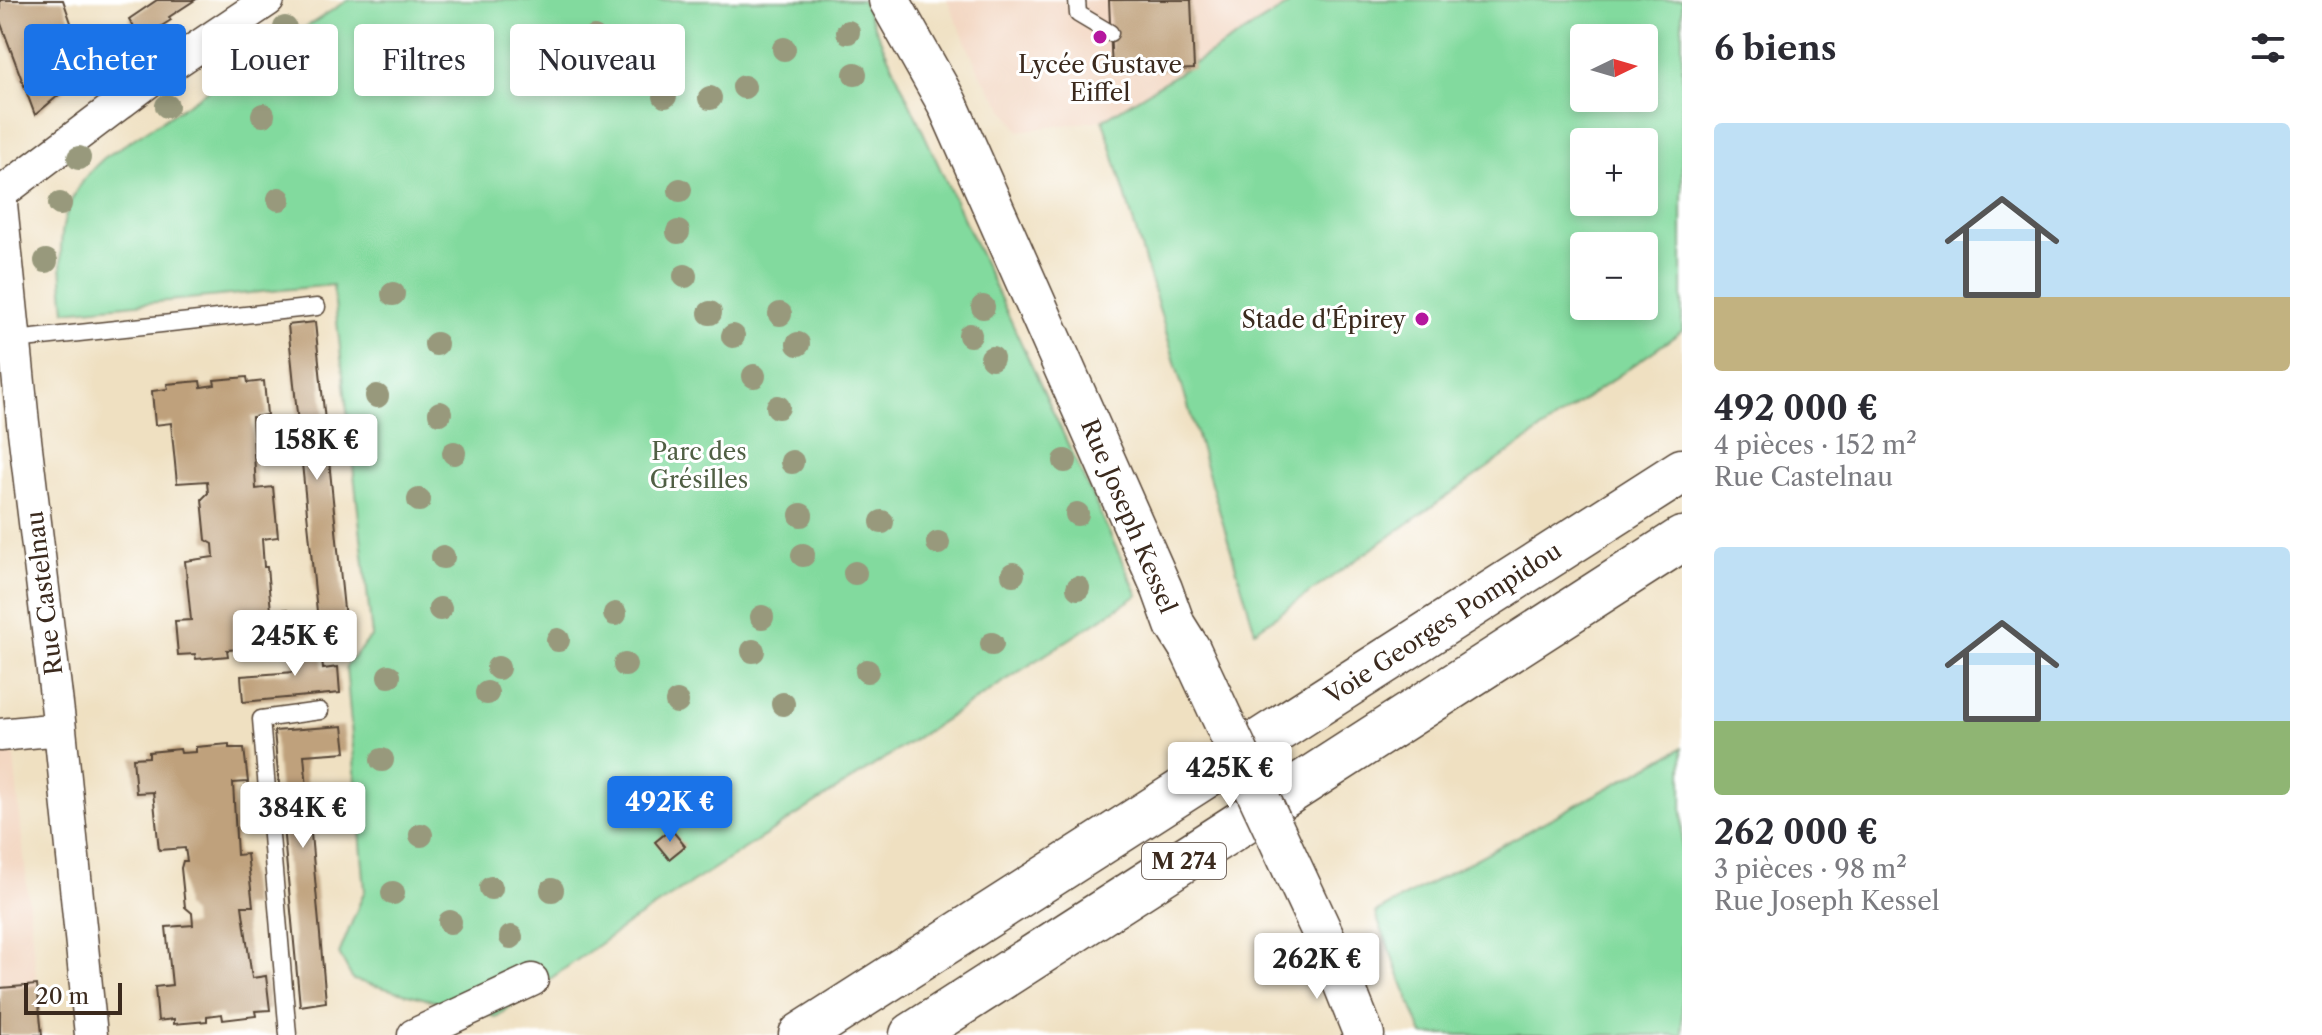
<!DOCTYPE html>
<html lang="fr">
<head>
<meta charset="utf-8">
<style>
  :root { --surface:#fff; --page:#f2f2f3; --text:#2b2b33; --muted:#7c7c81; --accent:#1a73e8 }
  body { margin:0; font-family:"Libre Caslon Text",serif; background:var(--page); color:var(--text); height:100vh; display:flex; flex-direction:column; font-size:30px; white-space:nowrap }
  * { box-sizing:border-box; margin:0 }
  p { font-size:26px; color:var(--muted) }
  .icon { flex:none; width:44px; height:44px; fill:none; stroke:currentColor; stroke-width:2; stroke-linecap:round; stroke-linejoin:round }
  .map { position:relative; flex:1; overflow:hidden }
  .drawer { display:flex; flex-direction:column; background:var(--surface); width:640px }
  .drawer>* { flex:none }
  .hud { position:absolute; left:24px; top:24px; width:760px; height:72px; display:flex; gap:16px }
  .needle { width:52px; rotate:85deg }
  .fabs { position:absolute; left:1570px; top:24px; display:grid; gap:16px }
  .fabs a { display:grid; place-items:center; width:88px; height:88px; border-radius:8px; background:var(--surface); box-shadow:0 4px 12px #0003; font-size:40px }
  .scale { position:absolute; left:24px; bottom:20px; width:98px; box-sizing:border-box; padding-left:8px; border:4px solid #3b2a1e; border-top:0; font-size:22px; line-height:28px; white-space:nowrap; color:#3b2a1e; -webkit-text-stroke:6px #fff; paint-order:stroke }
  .price { position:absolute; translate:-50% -68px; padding:0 18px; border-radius:8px; background:#fff; color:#222; font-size:26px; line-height:52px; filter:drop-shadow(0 2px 4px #0008) }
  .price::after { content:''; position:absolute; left:50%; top:48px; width:24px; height:18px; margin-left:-12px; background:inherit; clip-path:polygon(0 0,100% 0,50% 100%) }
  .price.current { background:var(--accent); color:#fff }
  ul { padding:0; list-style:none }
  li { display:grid; align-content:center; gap:16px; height:424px; padding:0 32px }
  li span { display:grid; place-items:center; height:248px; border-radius:8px; color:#555 }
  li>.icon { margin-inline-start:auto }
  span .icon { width:144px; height:144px; fill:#fffc; stroke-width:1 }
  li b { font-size:34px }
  h2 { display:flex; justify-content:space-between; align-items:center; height:96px; padding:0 32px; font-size:34px }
  .pill { padding:0 28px; border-radius:8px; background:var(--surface); box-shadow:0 4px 12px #0003; font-size:28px; line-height:72px }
  .pill.current { background:var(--accent); color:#fff }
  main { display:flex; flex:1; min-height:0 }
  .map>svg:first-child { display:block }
</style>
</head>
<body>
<main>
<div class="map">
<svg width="1682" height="1035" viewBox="0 0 1682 1035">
  <rect width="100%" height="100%" fill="#fff"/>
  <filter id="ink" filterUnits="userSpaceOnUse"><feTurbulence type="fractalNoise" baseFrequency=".0125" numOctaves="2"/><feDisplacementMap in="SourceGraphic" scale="16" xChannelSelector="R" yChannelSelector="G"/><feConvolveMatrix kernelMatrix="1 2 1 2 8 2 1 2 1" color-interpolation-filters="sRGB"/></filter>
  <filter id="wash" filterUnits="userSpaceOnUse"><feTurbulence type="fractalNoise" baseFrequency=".006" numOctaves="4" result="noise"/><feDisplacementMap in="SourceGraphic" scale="32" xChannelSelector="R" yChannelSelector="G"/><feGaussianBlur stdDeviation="1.8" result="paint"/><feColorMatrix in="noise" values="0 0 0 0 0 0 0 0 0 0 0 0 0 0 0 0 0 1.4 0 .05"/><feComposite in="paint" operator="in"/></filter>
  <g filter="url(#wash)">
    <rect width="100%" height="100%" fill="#efe0c1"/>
    <path fill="#f2d4be" d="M 947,0 L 1296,0 L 1103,120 L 1019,131 L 980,74 Z
      M 13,748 L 42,1035 L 0,1035 L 0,749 Z"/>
    <path fill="#82da9e" stroke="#5e825e" stroke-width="2" fill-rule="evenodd" d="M 348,0 L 862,0 L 1138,595 L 628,924 L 496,1017 L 353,980 L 339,954 L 365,890 L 346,666 L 372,636 L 333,285 L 65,311 C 59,249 52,204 104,158 Z
      M 1296,0 L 1682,0 L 1682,331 L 1255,631 L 1103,120 ZM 1584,38 L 1644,38 L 1644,98 L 1584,98 ZM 1584,142 L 1644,142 L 1644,202 L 1584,202 ZM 1584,246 L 1644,246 L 1644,306 L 1584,306 Z
      M 1682,748 L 1682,1035 L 1423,1035 L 1375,913 Z"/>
    <g id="blocks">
      <path fill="#bfa17b" d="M 0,0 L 63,0 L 86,65 L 68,77 L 71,85 L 35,115 L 0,21 Z
        M 157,0 L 195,0 L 169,17 L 171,20 L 141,39 L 129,19 Z
        M 1109,0 L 1191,0 L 1194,69 L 1112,73 Z
        M 315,322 L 347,639 L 320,641 L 288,325 Z
        M 247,377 L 248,383 L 264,381 L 267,415 L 252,417 L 256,489 L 273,487 L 278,537 L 262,539 L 264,567 L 267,567 L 271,611 L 288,609 L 291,644 L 275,646 L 275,651 L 243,655 L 241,649 L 227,650 L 228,656 L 196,659 L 195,654 L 178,655 L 175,621 L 191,620 L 185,561 L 214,557 L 213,544 L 206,540 L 202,499 L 208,493 L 207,481 L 177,483 L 171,423 L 155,425 L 152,391 L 168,389 L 167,384 L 200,381 L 201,387 L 215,385 L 214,380 Z
        M 320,641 L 323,669 L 338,667 L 340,693 L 243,702 L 241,676 L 294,672 L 291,644 Z
        M 343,726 L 346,752 L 304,755 L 326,1002 L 300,1006 L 274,731 Z
        M 229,744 L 229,748 L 244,748 L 248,782 L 233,783 L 237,855 L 247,854 L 253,906 L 242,906 L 252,978 L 266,976 L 270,1010 L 255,1011 L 256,1016 L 223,1020 L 222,1014 L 207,1016 L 207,1021 L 174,1024 L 174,1019 L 158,1021 L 155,987 L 172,985 L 166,927 L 193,925 L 192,913 L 185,907 L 181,868 L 183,861 L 187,861 L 185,848 L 159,850 L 153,792 L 136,793 L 133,758 L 149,757 L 149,752 L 180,749 L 181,753 L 196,752 L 196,747 Z
        M 671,829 L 685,846 L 669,859 L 655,842 Z
        M 37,985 L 42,1035 L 0,1035 L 0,988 Z"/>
    </g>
  </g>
  <g filter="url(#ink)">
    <use href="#blocks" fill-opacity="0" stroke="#564536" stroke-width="2"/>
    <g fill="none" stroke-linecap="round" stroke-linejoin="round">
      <g stroke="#564536" stroke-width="19">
        <path id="service" d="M 1077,0 L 1078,14 L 1110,33
          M 15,340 L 317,307
          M 288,1035 L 261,719 L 320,711"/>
      </g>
      <g stroke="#564536" stroke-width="35">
        <path id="minor" d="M 0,735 L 60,729
          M 91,1035 L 60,729 L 23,423 L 0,194 L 161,72 L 268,0
          M 414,1035 L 532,980"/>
      </g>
      <g stroke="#564536" stroke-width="43">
        <path id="tertiary" d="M 889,0 L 947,103 L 1162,589 L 1175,625 L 1190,649
          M 1328,945 L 1364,1035"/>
      </g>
      <g stroke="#564536" stroke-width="47">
        <path id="trunk" d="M 801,1035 L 1682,471
          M 912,1035 L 1682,539"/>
      </g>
      <use href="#service" stroke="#fff" stroke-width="16"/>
      <use href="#minor" stroke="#fff" stroke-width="32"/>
      <use href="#tertiary" stroke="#fff" stroke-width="40"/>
      <use href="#trunk" stroke="#fff" stroke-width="44"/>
      <g stroke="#564536" stroke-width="43" stroke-linecap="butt">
        <path id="tertiary-bridge" d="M 1190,649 L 1328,945"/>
      </g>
      <use href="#tertiary-bridge" stroke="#fff" stroke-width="40"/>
    </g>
    <g fill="#98997c">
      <circle cx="285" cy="28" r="12"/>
      <circle cx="848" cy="32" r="12"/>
      <circle cx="594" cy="38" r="12"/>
      <circle cx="784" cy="49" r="12"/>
      <circle cx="94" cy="54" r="12"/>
      <circle cx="855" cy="74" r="12"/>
      <circle cx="625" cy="77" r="12"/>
      <circle cx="744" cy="87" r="12"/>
      <circle cx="665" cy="96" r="12"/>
      <circle cx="710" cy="98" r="12"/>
      <circle cx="167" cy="106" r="12"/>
      <circle cx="263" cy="115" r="12"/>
      <circle cx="79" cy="158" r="12"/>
      <circle cx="680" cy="190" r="12"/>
      <circle cx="279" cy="199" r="12"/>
      <circle cx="60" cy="204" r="12"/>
      <circle cx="678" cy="232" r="12"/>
      <circle cx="46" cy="261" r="12"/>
      <circle cx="685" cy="276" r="12"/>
      <circle cx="393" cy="294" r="12"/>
      <circle cx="983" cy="307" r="12"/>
      <circle cx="710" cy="313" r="12"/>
      <circle cx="780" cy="314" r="12"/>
      <circle cx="970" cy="335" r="12"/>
      <circle cx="733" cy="336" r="12"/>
      <circle cx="436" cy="344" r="12"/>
      <circle cx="798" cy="344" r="12"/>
      <circle cx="992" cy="358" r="12"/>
      <circle cx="754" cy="376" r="12"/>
      <circle cx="377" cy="396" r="12"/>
      <circle cx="778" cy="407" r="12"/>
      <circle cx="440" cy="413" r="12"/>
      <circle cx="454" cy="453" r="12"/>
      <circle cx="1065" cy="461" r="12"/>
      <circle cx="792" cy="462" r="12"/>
      <circle cx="419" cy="500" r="12"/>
      <circle cx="1077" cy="514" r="12"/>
      <circle cx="801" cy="515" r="12"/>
      <circle cx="882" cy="522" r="12"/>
      <circle cx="938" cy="543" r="12"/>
      <circle cx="803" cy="555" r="12"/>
      <circle cx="443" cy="557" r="12"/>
      <circle cx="855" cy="573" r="12"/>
      <circle cx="1013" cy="574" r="12"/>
      <circle cx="1078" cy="588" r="12"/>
      <circle cx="440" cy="609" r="12"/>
      <circle cx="615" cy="614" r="12"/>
      <circle cx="762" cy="617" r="12"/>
      <circle cx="558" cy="640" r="12"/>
      <circle cx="992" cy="644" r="12"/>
      <circle cx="753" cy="651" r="12"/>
      <circle cx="625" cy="665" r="12"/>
      <circle cx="498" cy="668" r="12"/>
      <circle cx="867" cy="671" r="12"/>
      <circle cx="389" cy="676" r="12"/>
      <circle cx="487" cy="693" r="12"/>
      <circle cx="677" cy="702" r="12"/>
      <circle cx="783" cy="704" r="12"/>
      <circle cx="382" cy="760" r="12"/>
      <circle cx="421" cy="835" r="12"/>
      <circle cx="491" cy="888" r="12"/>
      <circle cx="552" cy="890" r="12"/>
      <circle cx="393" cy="893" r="12"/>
      <circle cx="450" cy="922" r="12"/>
      <circle cx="511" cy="937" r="12"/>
    </g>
  </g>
  <g fill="#b5179e" stroke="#fff" stroke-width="3">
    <circle cx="1100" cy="37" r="8"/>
    <circle cx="1422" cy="319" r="8"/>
  </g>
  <g text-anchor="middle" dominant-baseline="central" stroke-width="6" stroke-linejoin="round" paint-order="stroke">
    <rect fill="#fff" stroke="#766a62" stroke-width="2" x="1142" y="843" width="84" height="36" rx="6"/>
    <g font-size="22" font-weight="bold" fill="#3b2a1e">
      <text x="1184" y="861">M 274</text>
    </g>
    <g font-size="24" fill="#3b2a1e" stroke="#fff">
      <text x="1100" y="64">Lycée Gustave<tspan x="1100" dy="28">Eiffel</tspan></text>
      <text x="1406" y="319" text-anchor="end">Stade d'Épirey</text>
    </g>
    <g font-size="24" fill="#505f44" stroke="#fff">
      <text x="699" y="451">Parc des<tspan x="699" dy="28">Grésilles</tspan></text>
    </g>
    <g font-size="24" fill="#3b2a1e" stroke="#fff">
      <text transform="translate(1129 516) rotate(67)">Rue Joseph Kessel</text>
      <text transform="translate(44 593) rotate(-97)">Rue Castelnau</text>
      <text transform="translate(1443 623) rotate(-33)">Voie Georges Pompidou</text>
    </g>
  </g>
</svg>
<div class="fabs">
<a><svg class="needle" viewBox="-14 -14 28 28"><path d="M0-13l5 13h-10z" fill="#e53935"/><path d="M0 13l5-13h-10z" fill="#7c7c81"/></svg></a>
<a>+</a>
<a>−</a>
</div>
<div class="scale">20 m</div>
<b class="price" style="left:317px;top:482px">158K €</b>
<b class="price" style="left:295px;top:678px">245K €</b>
<b class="price" style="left:1230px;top:810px">425K €</b>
<b class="price current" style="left:670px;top:844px">492K €</b>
<b class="price" style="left:303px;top:850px">384K €</b>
<b class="price" style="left:1317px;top:1001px">262K €</b>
<div class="hud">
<a class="pill current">Acheter</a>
<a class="pill">Louer</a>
<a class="pill">Filtres</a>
<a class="pill">Nouveau</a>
</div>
</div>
<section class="drawer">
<h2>6 biens<svg class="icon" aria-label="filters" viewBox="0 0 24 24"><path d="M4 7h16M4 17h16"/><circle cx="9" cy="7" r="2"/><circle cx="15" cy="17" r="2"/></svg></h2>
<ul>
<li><span style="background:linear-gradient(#bfe0f5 70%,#c2b280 0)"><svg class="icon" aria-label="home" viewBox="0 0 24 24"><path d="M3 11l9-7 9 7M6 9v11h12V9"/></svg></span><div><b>492 000 €</b><p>4 pièces · 152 m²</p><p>Rue Castelnau</p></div></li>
<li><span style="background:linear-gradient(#bfe0f5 70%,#8fb573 0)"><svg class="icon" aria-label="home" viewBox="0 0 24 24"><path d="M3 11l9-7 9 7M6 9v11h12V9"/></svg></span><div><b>262 000 €</b><p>3 pièces · 98 m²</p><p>Rue Joseph Kessel</p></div></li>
</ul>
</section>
</main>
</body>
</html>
